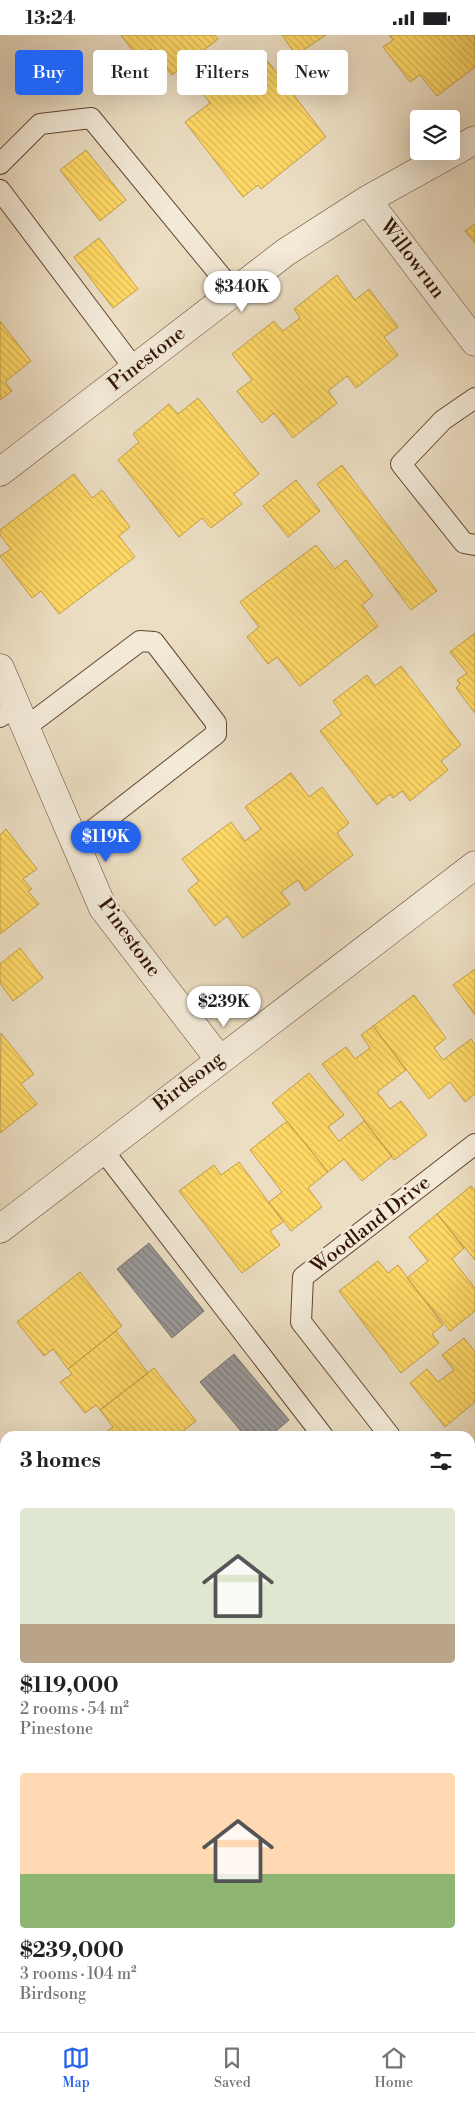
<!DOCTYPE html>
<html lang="en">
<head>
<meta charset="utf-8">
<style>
  :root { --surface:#fff; --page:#f6f6f6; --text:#202124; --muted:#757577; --line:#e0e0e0; --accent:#2563eb }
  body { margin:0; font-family:"Libre Bodoni",serif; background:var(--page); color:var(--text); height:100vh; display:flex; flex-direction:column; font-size:19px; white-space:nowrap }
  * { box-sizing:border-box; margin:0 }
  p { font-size:16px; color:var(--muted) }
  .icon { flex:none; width:28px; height:28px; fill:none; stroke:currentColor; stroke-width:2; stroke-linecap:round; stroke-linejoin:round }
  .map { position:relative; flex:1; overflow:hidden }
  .sheet { position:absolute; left:0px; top:1396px; width:475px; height:601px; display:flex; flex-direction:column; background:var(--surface); border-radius:15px 15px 0 0; box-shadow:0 5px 20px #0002 }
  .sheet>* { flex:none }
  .hud { position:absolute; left:15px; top:15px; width:445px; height:45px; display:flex; gap:10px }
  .buttons { position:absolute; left:410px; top:75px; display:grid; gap:10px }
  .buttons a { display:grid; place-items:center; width:50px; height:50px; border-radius:5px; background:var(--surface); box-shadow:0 5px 20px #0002; font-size:25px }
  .price { position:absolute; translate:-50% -42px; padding:0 11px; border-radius:18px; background:#fff; color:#222; font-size:16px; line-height:32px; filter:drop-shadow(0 1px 2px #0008) }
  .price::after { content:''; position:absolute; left:50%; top:30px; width:15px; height:11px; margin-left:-8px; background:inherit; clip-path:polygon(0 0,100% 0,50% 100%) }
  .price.current { background:var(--accent); color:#fff }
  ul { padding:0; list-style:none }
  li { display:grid; align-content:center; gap:10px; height:265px; padding:0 20px }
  li span { display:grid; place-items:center; height:155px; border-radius:5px; color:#555 }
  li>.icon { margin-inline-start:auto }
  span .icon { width:90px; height:90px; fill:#fffc; stroke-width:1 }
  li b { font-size:21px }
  h2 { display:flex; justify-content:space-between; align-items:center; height:60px; padding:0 20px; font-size:21px }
  .tag { padding:0 18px; border-radius:5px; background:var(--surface); box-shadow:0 5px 20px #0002; font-size:18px; line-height:45px }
  .tag.current { background:var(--accent); color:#fff }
  .status { display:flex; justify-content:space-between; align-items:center; height:35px; padding:0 25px; background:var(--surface); direction:ltr }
  .status svg { height:14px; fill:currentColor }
  .tabs { display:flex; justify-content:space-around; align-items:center; height:70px; border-top:1px solid var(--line); background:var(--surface); font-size:14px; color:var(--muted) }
  .tabs a { display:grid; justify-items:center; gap:2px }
  .tabs .current { color:var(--accent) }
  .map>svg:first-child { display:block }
</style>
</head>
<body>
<div class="status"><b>13:24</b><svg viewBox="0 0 49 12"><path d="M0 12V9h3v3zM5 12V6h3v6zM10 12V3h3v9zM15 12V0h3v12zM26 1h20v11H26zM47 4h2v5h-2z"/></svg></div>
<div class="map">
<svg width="475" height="1997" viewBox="0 0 475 1997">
  <defs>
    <pattern id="homes-back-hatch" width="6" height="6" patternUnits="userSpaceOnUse" patternTransform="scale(1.25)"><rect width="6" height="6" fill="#ffd966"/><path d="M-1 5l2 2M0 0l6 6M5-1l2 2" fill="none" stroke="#dbb957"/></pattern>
    <pattern id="industry-back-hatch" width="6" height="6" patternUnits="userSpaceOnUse" patternTransform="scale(1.25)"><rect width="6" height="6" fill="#999"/><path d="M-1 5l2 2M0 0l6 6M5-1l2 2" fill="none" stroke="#7d7c7b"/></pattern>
  </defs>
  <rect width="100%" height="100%" fill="#ecdec3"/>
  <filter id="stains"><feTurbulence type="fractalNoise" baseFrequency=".004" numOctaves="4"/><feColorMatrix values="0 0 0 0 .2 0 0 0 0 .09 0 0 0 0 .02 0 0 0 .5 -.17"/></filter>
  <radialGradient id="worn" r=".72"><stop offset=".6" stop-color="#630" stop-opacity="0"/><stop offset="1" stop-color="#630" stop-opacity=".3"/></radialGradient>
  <path fill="#b6c195" stroke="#746a4c" d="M 5,1881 L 5,1992 L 38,1993 L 43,1997 L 0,1997 L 0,1884 Z
    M 336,1992 L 343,1997 L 139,1997 L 133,1993 Z"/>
  <path fill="url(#homes-back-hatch)" stroke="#c29e49" d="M 121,0 L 215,0 L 218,4 L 172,40 L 151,14 L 139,24 Z
    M 282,0 L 326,0 L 296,20 Z
    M 389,0 L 475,0 L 475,32 L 437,61 L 420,40 L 410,47 L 383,12 L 393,5 Z
    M 266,24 L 326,102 L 261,154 L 258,150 L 243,162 L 185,87 L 210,68 L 201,56 L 234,30 L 243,42 Z
    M 86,115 L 126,165 L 100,186 L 60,135 Z
    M 475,189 L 475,208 L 465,196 Z
    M 99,203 L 138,254 L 113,273 L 74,222 Z
    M 337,240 L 355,265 L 369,254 L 398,292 L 384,302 L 398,320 L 356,353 L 347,341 L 328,356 L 337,368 L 293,403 L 274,378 L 262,388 L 237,356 L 252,345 L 232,319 L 274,286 L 283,296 L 300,283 L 294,274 Z
    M 0,286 L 31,326 L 5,347 L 12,356 L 0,365 Z
    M 198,363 L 259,439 L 234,459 L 242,469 L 211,493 L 202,483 L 179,502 L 118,425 L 139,407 L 133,399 L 169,369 L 178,379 Z
    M 342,430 L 437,556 L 411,575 L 317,449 Z
    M 74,439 L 92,463 L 102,455 L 130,492 L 119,501 L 135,522 L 59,579 L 41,556 L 32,563 L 0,521 L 11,514 L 0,500 L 0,495 Z
    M 296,445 L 320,476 L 288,502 L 263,471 Z
    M 316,510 L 335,534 L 346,525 L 373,561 L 362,570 L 378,591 L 300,651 L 277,622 L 268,629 L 247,602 L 259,592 L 240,567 Z
    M 475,598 L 475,678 L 456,653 L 460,649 L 457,645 L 467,638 L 450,617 Z
    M 401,631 L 461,710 L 441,726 L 448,735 L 410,766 L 402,756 L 393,763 L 390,759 L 377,770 L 320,696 L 342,679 L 333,666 L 367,640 L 375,651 Z
    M 291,738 L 309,762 L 322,752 L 349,788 L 337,798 L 353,820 L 305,856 L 298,845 L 281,857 L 290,869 L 243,903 L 227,881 L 215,891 L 188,855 L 199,846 L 182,824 L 231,787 L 245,806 L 261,794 L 245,772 Z
    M 6,794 L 37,834 L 23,844 L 32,854 L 28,856 L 39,869 L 0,899 L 0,800 Z
    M 20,913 L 43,943 L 13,966 L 0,948 L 0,929 Z
    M 475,934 L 475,980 L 453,950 Z
    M 414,960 L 446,1003 L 434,1013 L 443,1025 L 471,1004 L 475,1010 L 475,1059 L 465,1067 L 450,1047 L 429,1064 L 373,991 Z
    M 373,991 L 406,1035 L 377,1057 L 390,1074 L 401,1066 L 427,1100 L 394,1125 L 322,1029 L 346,1012 L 355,1024 L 370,1013 L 361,1000 Z
    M 1,998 L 34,1039 L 21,1049 L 37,1069 L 0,1098 Z
    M 309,1038 L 344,1080 L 328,1092 L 339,1106 L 364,1086 L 392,1121 L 362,1146 L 344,1124 L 328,1137 L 272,1068 Z
    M 287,1086 L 328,1137 L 308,1153 L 322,1172 L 291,1196 L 269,1167 L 282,1157 L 250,1115 Z
    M 239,1127 L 283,1187 L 270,1196 L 280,1210 L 242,1238 L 179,1156 L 214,1130 L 221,1140 Z
    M 471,1151 L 475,1155 L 475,1225 L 437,1179 Z
    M 437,1179 L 464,1213 L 452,1224 L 475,1253 L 475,1276 L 450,1296 L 407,1243 L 428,1226 L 409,1202 Z
    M 378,1226 L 388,1238 L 398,1230 L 443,1290 L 432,1299 L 439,1308 L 401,1338 L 339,1256 Z
    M 80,1237 L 122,1291 L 68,1334 L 53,1314 L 44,1321 L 17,1287 Z
    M 116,1296 L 148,1338 L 100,1375 L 96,1370 L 85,1378 L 60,1347 L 72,1339 L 68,1334 Z
    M 464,1303 L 475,1317 L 475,1367 L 445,1392 L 410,1348 L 427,1334 L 438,1347 L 454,1335 L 442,1320 Z
    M 154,1333 L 196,1386 L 177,1401 L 101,1401 L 113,1392 L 100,1375 Z
    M 475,1678 L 475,1759 L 470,1755 L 470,1685 Z
    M 1,1776 L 5,1780 L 5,1836 L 1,1839 L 5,1844 L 5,1852 L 0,1856 Z"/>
  <path fill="url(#industry-back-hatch)" stroke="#7a716c" d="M 149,1208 L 204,1276 L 172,1303 L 117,1234 Z
    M 234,1319 L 289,1385 L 270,1401 L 245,1401 L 200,1347 Z
    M 470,1550 L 475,1554 L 475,1574 L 470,1581 Z"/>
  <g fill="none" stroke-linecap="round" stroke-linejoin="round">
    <g stroke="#604634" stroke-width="22">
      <path id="service" d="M 0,129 L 40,89 L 91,83 L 234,257
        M 0,155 L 134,333
        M 475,363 L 443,385 L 401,429 L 464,508 L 475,510
        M 0,682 L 16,671
        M 26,692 L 140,606 L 154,607 L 216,688 L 216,699 L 75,809
        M 102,1114 L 323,1401
        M 390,1401 L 301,1287 L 303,1242 L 475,1109
        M 470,1460 L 475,1461
        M 470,1525 L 475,1529"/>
    </g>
    <g stroke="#604634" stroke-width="29">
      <path id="minor" d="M 367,165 L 475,307
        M 0,437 L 286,217 L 367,165 L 475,105
        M 0,633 L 103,873 L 219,1024
        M 0,1194 L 475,830"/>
    </g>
    <g stroke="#321304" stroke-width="29">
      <path id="secondary" d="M 0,1488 L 5,1494
        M 0,1592 L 5,1598
        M 470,1939 L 475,1943
        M 434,1992 L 440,1997"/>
    </g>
    <use href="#service" stroke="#f3ead8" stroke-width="20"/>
    <use href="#minor" stroke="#f3ead8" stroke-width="28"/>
    <use href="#secondary" stroke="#f3ead8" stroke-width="28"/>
  </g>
  <g text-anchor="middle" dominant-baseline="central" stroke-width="5" stroke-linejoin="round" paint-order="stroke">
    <g font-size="20" fill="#321304" stroke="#f3ead8">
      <text transform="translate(412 224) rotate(53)">Willowrun</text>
      <text transform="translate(147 324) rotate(-38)">Pinestone</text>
      <text transform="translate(129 903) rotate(54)">Pinestone</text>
      <text transform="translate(189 1047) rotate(-38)">Birdsong</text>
      <text transform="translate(371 1190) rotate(-38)">Woodland Drive</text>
    </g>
  </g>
  <rect width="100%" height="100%" filter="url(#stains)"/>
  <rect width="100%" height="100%" fill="url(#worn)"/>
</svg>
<div class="buttons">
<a><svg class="icon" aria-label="layers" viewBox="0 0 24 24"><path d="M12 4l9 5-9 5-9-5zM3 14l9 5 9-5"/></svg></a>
</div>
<b class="price" style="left:242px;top:278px">$340K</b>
<b class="price current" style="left:106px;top:828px">$119K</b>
<b class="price" style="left:224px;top:993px">$239K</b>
<div class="hud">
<a class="tag current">Buy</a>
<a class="tag">Rent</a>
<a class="tag">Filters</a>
<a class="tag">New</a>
</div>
<section class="sheet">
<h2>3 homes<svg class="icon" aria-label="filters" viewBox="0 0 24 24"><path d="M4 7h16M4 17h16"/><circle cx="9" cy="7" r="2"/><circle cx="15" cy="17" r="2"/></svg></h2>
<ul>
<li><span style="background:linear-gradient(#dfe7d0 75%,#b9a48a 0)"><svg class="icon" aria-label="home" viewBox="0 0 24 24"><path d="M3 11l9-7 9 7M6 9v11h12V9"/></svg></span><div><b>$119,000</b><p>2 rooms · 54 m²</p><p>Pinestone</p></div></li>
<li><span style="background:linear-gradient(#ffd9b3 65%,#8fb573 0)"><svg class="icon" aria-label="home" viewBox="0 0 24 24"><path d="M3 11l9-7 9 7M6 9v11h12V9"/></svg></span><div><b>$239,000</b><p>3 rooms · 104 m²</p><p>Birdsong</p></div></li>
</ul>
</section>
</div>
<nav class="tabs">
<a class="current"><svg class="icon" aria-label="map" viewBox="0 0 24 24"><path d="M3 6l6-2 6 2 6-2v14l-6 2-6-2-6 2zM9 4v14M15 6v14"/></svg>Map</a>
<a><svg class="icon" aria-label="saved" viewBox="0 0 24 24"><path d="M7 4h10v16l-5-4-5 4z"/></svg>Saved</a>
<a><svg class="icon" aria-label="home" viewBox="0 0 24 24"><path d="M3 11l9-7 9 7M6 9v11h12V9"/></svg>Home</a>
</nav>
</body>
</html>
